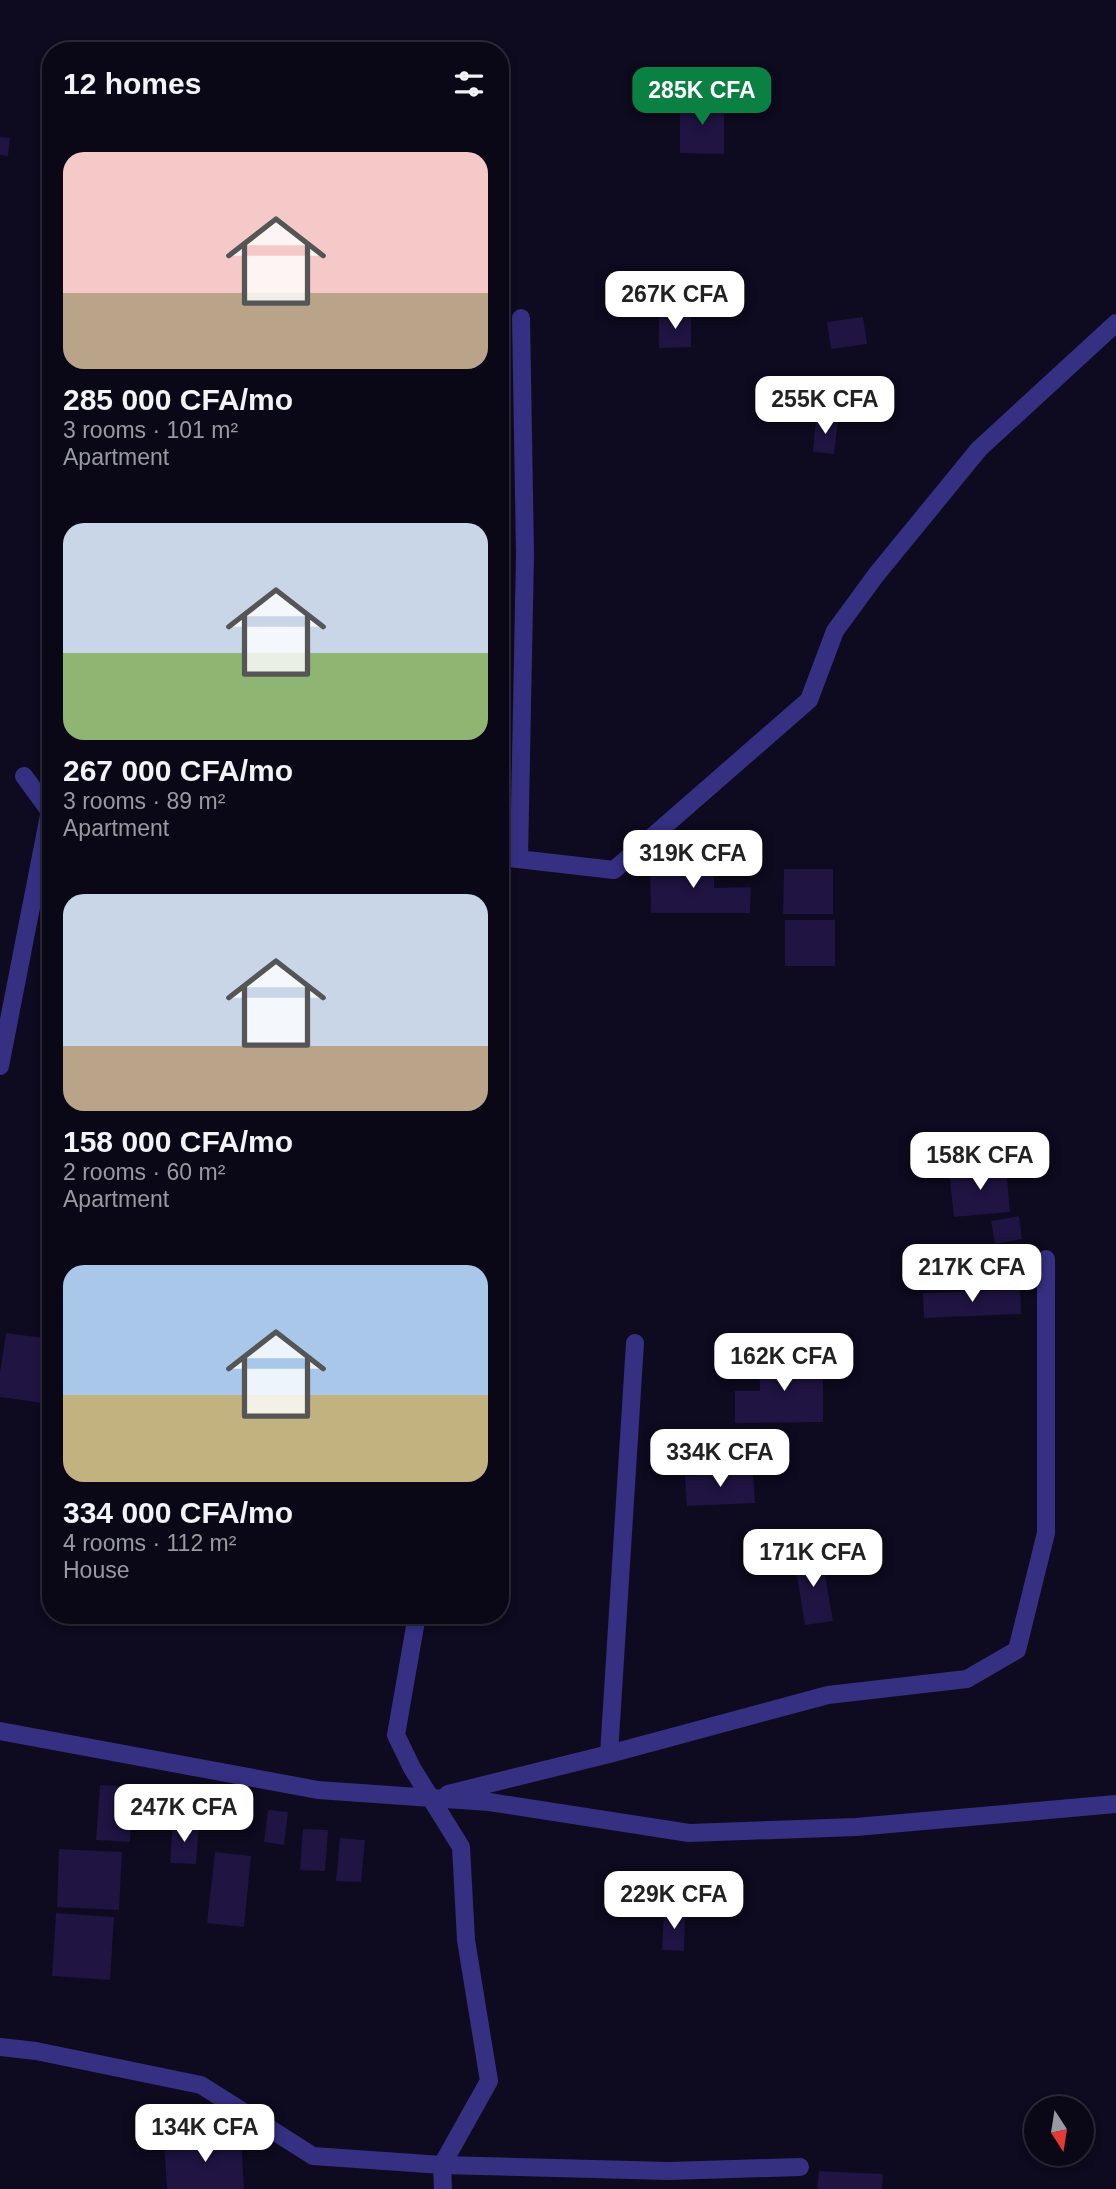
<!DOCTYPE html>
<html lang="en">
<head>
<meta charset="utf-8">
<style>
  :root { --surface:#0a0817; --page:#181624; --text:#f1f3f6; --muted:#999aa1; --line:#2a2936; --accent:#0b8043 }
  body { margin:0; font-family:Helvetica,sans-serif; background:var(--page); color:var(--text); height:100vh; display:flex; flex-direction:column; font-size:26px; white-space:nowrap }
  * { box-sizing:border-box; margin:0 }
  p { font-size:23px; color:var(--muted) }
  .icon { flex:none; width:38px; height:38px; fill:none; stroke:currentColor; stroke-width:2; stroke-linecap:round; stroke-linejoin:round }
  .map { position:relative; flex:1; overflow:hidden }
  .side { position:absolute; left:42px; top:42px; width:467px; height:1582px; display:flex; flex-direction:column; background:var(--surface); border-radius:28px; box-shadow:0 4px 10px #0003,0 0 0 2px var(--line) }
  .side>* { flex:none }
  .needle { width:46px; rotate:168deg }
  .buttons { position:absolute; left:1024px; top:2096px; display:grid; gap:14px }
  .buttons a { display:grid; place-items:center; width:70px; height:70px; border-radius:50%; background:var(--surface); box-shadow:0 4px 10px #0003,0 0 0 2px var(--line); font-size:35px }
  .price { position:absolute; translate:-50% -60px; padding:0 16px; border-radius:14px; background:#fff; color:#222; font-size:23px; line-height:46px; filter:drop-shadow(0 2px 4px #0008) }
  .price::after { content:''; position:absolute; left:50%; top:42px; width:21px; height:16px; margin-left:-10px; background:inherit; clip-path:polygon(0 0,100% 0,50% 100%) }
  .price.current { background:var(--accent); color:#fff }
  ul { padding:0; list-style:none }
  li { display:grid; align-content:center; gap:14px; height:371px; padding:0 21px }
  li span { display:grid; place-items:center; height:217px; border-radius:21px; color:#555 }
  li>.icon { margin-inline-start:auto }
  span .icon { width:126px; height:126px; fill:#fffc; stroke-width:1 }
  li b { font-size:30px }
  h2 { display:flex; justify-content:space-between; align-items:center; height:84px; padding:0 21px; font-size:30px }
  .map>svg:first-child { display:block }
</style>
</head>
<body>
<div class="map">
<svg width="1116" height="2189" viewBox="0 0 1116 2189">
  <rect width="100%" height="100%" fill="#0e0a1f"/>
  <path fill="#1f1442" d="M 680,101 L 724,101 L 724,154 L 680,153 Z
    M 0,137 L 10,138 L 8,156 L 0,155 Z
    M 659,314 L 691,314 L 691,347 L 659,348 Z
    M 863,317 L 867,344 L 831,349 L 827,322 Z
    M 816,419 L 838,421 L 834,454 L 813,452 Z
    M 650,862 L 714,862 L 714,888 L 751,887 L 750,913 L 651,913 Z
    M 784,869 L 833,869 L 833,914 L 783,914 Z
    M 785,920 L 835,920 L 835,966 L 785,966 Z
    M 1006,1167 L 1010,1212 L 954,1217 L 949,1172 Z
    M 1019,1216 L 1022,1239 L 995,1244 L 991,1221 Z
    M 1020,1245 L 1020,1279 L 995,1279 L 994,1246 Z
    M 1020,1290 L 1021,1314 L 924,1318 L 923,1293 Z
    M 6,1333 L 51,1339 L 50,1404 L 0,1397 L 0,1373 Z
    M 823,1358 L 823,1422 L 735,1423 L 735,1391 L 760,1391 L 759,1359 Z
    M 753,1472 L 755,1503 L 687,1506 L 685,1476 Z
    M 821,1553 L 833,1621 L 805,1625 L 794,1558 Z
    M 100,1785 L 133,1787 L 130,1842 L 96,1840 Z
    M 268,1810 L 288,1812 L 284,1845 L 264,1842 Z
    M 173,1823 L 199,1825 L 196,1864 L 170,1863 Z
    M 303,1829 L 328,1830 L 325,1871 L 300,1870 Z
    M 340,1838 L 365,1840 L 361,1882 L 336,1881 Z
    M 59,1849 L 122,1852 L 119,1910 L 57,1907 Z
    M 215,1852 L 251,1856 L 244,1927 L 207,1923 Z
    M 664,1910 L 685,1911 L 684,1951 L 662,1950 Z
    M 56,1913 L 114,1917 L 110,1980 L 52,1976 Z
    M 241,2136 L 244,2189 L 167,2189 L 164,2141 Z
    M 819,2171 L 883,2174 L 882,2189 L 817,2189 Z"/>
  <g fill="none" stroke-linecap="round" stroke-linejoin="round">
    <path stroke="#363083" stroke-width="18" d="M 24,776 L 51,813
      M 500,857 L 614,870 L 809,700 L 835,631 L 876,575 L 979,449 L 1116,323
      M 519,859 L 525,554 L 521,318
      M 0,1066 L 51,805
      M 0,1731 L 318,1790 L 489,1802 L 689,1833 L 856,1827 L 1116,1804
      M 609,1754 L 828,1695 L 967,1679 L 1017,1650 L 1046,1533 L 1046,1259
      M 448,1794 L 609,1754 L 635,1343
      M 0,2047 L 36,2051 L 201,2085 L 313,2156 L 442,2165 L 489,2081 L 466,1940 L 461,1847 L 412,1768 L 396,1735 L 417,1615
      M 443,2189 L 442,2165 L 669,2171 L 800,2167"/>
  </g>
</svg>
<div class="buttons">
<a><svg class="needle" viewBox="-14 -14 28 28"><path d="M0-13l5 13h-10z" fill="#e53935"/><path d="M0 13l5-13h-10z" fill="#999aa1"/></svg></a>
</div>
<b class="price current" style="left:702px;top:127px">285K CFA</b>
<b class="price" style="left:675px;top:331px">267K CFA</b>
<b class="price" style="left:825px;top:436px">255K CFA</b>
<b class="price" style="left:693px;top:890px">319K CFA</b>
<b class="price" style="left:980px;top:1192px">158K CFA</b>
<b class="price" style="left:972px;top:1304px">217K CFA</b>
<b class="price" style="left:784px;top:1393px">162K CFA</b>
<b class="price" style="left:720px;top:1489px">334K CFA</b>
<b class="price" style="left:813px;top:1589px">171K CFA</b>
<b class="price" style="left:184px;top:1844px">247K CFA</b>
<b class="price" style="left:674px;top:1931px">229K CFA</b>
<b class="price" style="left:205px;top:2164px">134K CFA</b>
<section class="side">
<h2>12 homes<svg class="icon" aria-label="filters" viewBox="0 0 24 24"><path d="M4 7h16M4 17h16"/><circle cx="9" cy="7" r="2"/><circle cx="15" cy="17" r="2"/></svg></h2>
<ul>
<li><span style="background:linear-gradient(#f6c9c9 65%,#b9a48a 0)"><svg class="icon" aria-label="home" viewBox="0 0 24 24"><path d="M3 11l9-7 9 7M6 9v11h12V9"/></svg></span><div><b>285 000 CFA/mo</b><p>3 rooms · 101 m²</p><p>Apartment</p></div></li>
<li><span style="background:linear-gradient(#c9d6e8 60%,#8fb573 0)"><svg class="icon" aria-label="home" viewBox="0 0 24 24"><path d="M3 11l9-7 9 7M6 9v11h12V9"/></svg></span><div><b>267 000 CFA/mo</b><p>3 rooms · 89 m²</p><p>Apartment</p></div></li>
<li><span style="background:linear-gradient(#c9d6e8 70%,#b9a48a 0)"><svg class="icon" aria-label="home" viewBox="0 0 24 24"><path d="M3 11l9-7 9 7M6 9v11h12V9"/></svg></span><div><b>158 000 CFA/mo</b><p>2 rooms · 60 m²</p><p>Apartment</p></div></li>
<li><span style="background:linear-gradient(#a9c7e8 60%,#c2b280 0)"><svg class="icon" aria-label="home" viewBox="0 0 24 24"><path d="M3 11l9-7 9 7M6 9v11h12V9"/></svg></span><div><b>334 000 CFA/mo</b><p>4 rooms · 112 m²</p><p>House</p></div></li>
</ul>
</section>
</div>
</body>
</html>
